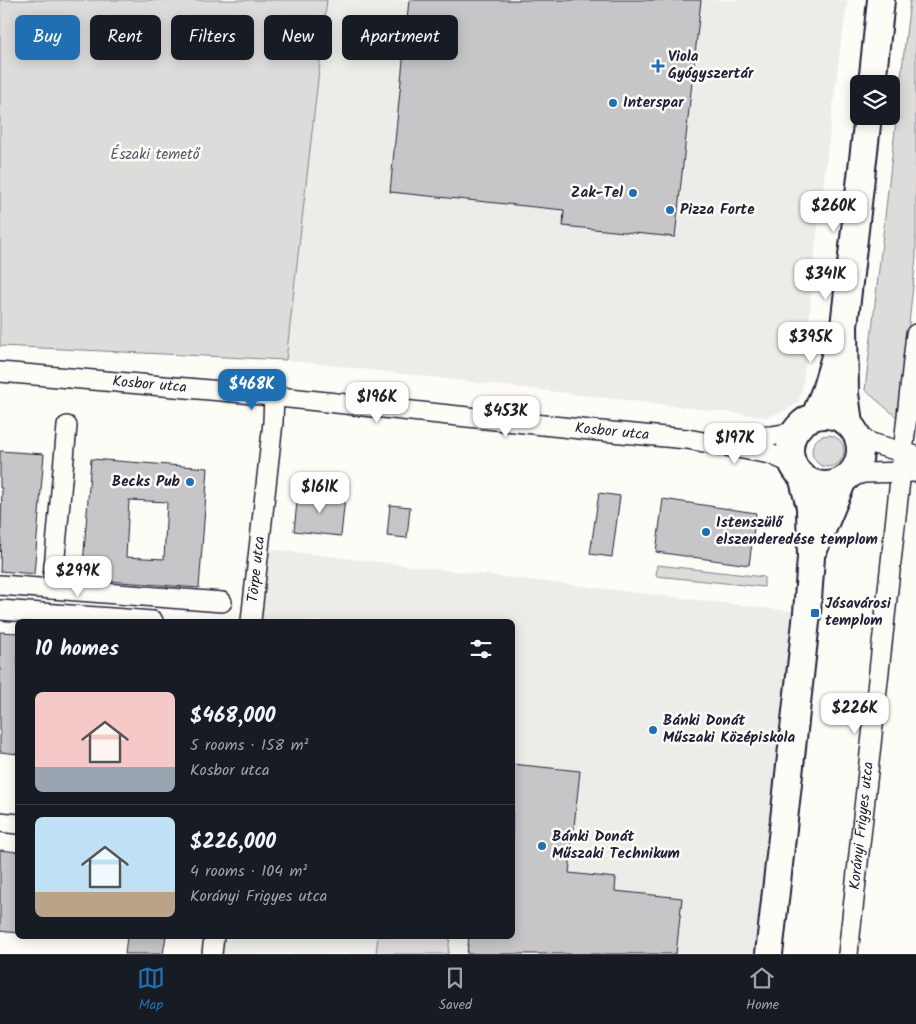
<!DOCTYPE html>
<html lang="en">
<head>
<meta charset="utf-8">
<style>
  :root { --surface:#171b24; --page:#242831; --text:#f1f3f6; --muted:#9ea1a6; --line:#363941; --accent:#1f6fb2 }
  body { margin:0; font-family:Kalam,sans-serif; background:var(--page); color:var(--text); height:100vh; display:flex; flex-direction:column; font-size:19px; white-space:nowrap }
  * { box-sizing:border-box; margin:0 }
  p { font-size:16px; color:var(--muted) }
  .icon { flex:none; width:28px; height:28px; fill:none; stroke:currentColor; stroke-width:2; stroke-linecap:round; stroke-linejoin:round }
  .map { position:relative; flex:1; overflow:hidden }
  .details { position:absolute; left:15px; top:619px; width:500px; height:320px; display:flex; flex-direction:column; background:var(--surface); border-radius:8px; box-shadow:0 2px 12px #0003 }
  .details>* { flex:none }
  .top-card { position:absolute; left:15px; top:15px; width:500px; height:45px; display:flex; gap:10px }
  .fabs { position:absolute; left:850px; top:75px; display:grid; gap:10px }
  .fabs a { display:grid; place-items:center; width:50px; height:50px; border-radius:8px; background:var(--surface); box-shadow:0 2px 12px #0003; font-size:25px }
  .price { position:absolute; translate:-50% -42px; padding:0 11px; border-radius:10px; background:#fff; color:#222; font-size:16px; line-height:32px; filter:drop-shadow(0 1px 2px #0008) }
  .price::after { content:''; position:absolute; left:50%; top:30px; width:15px; height:11px; margin-left:-8px; background:inherit; clip-path:polygon(0 0,100% 0,50% 100%) }
  .price.selected { background:var(--accent); color:#fff }
  ul { padding:0; list-style:none }
  li { display:flex; align-items:center; gap:15px; height:125px; padding:0 20px }
  li+li { border-top:1px solid var(--line) }
  li span { display:grid; place-items:center; flex:none; width:140px; height:100px; border-radius:8px; color:#555 }
  li>.icon { margin-inline-start:auto }
  span .icon { width:60px; height:60px; fill:#fffc; stroke-width:1 }
  li b { font-size:21px }
  h2 { display:flex; justify-content:space-between; align-items:center; height:60px; padding:0 20px; font-size:21px }
  .chip { padding:0 18px; border-radius:8px; background:var(--surface); box-shadow:0 2px 12px #0003; font-size:18px; line-height:45px }
  .chip.selected { background:var(--accent); color:#fff }
  .tab-bar { display:flex; justify-content:space-around; align-items:center; height:70px; border-top:1px solid var(--line); background:var(--surface); font-size:14px; color:var(--muted) }
  .tab-bar a { display:grid; justify-items:center; gap:2px }
  .tab-bar .selected { color:var(--accent) }
  .map>svg:first-child { display:block }
</style>
</head>
<body>
<div class="map">
<svg width="916" height="954" viewBox="0 0 916 954">
  <rect width="100%" height="100%" fill="#fdfcf7"/>
  <filter id="ink" filterUnits="userSpaceOnUse"><feTurbulence type="fractalNoise" baseFrequency=".02" numOctaves="2"/><feDisplacementMap in="SourceGraphic" scale="10" xChannelSelector="R" yChannelSelector="G"/><feConvolveMatrix kernelMatrix="1 2 1 2 8 2 1 2 1" color-interpolation-filters="sRGB"/></filter>
  <g filter="url(#ink)">
    <path fill="#ecece9" d="M 327,0 L 848,0 L 841,42 L 815,251 L 805,364 L 802,390 L 798,402 L 787,410 L 767,417 L 286,360 Z
      M 260,548 L 807,613 L 769,954 L 212,954 L 214,936 L 512,936 L 512,621 L 251,621 Z"/>
    <path fill="#dddcdb" stroke="#807f8b" d="M 0,0 L 327,0 L 286,360 L 0,346 Z
      M 910,0 L 916,0 L 916,257 L 899,419 L 865,390 Z
      M812 451a16 16 0 1 1 32 0a16 16 0 1 1-32 0Z
      M 657,565 L 764,577 L 764,587 L 656,576 Z
      M 378,936 L 450,936 L 448,954 L 376,954 Z"/>
    <path fill="#c6c6c8" stroke="#22223b" fill-rule="evenodd" d="M 409,0 L 701,0 L 675,237 L 563,226 L 564,210 L 390,192 Z
      M 0,451 L 44,454 L 34,574 L 0,571 L 2,488 L 0,488 Z
      M 91,459 L 208,468 L 199,588 L 82,579 ZM 129,500 L 167,502 L 164,559 L 126,557 Z
      M 298,493 L 345,498 L 341,536 L 294,531 Z
      M 599,493 L 620,496 L 612,557 L 590,554 Z
      M 663,499 L 756,513 L 749,565 L 656,552 Z
      M 390,505 L 410,507 L 407,538 L 387,536 Z
      M 0,632 L 18,633 L 18,754 L 0,752 Z
      M 512,764 L 580,771 L 569,873 L 616,878 L 615,891 L 682,898 L 676,954 L 467,954 L 469,936 L 512,936 Z
      M 0,850 L 18,852 L 18,933 L 0,931 Z
      M 127,936 L 166,936 L 163,954 L 125,954 Z"/>
    <g fill="none" stroke-linecap="round" stroke-linejoin="round">
      <g stroke="#22223b" stroke-width="22">
        <g id="street">
          <path id="s1" d="M 0,372 L 233,392 L 590,430 L 687,439 L 770,454 L 793,464"/>
          <path d="M 857,435 L 871,443 L 916,456"/>
          <path d="M 723,437 L 771,436 L 795,432"/>
          <path d="M 843,480 L 863,473 L 916,472"/>
          <path d="M 0,585 L 222,602"/>
          <path d="M 52,589 L 67,426"/>
          <path d="M 0,610 L 153,621"/>
          <path id="s2" d="M 251,621 L 273,422 L 274,396"/>
          <path d="M 0,822 L 18,824"/>
          <path d="M 212,954 L 214,936"/>
          <path id="s3" d="M 848,954 L 916,334"/>
        </g>
      </g>
      <g stroke="#22223b" stroke-width="30">
        <path id="secondary" d="M 872,84 L 881,0
          M790 450a35 35 0 1 1 70 0a35 35 0 1 1-70 0Z
          M 815,416 L 825,391 L 837,350
          M 849,423 L 845,394 L 844,326 L 868,116
          M 815,547 L 843,480
          M 769,954 L 807,613 L 811,557 L 810,507 L 802,476"/>
      </g>
      <use href="#street" stroke="#fdfcf7" stroke-width="19"/>
      <use href="#secondary" stroke="#fdfcf7" stroke-width="26"/>
    </g>
  </g>
  <g fill="#1f6fb2" stroke="#fdfcf7" stroke-width="2">
    <path d="M655.5 58.5h5v5h5v5h-5v5h-5v-5h-5v-5h5z"/>
    <circle cx="613" cy="103" r="5"/>
    <circle cx="633" cy="193" r="5"/>
    <circle cx="670" cy="210" r="5"/>
    <circle cx="190" cy="482" r="5"/>
    <circle cx="706" cy="532" r="5"/>
    <rect x="810" y="608" width="10" height="10" rx="2.5"/>
    <circle cx="653" cy="730" r="5"/>
    <circle cx="542" cy="846" r="5"/>
  </g>
  <g text-anchor="middle" dominant-baseline="central" stroke-width="5" stroke-linejoin="round" paint-order="stroke">
    <g font-size="15" font-weight="bold" fill="#22223b" stroke="#fdfcf7" text-anchor="start">
      <text x="668" y="57">Viola<tspan x="668" dy="17">Gyógyszertár</tspan></text>
      <text x="623" y="103">Interspar</text>
      <text x="623" y="193" text-anchor="end">Zak-Tel</text>
      <text x="680" y="210">Pizza Forte</text>
      <text x="180" y="482" text-anchor="end">Becks Pub</text>
      <text x="716" y="523">Istenszülő<tspan x="716" dy="17">elszenderedése templom</tspan></text>
      <text x="825" y="604">Jósavárosi<tspan x="825" dy="17">templom</tspan></text>
      <text x="663" y="721">Bánki Donát<tspan x="663" dy="17">Műszaki Középiskola</tspan></text>
      <text x="552" y="837">Bánki Donát<tspan x="552" dy="17">Műszaki Technikum</tspan></text>
    </g>
    <g font-size="15" fill="#5a5a6b" stroke="#fdfcf7">
      <text x="155" y="155">Északi temető</text>
    </g>
    <g font-size="15" fill="#22223b" stroke="#fdfcf7">
      <text stroke="none"><textPath href="#s1" startOffset="150">Kosbor utca</textPath></text>
      <text stroke="none"><textPath href="#s1" startOffset="615">Kosbor utca</textPath></text>
      <text stroke="none"><textPath href="#s2" startOffset="52">Törpe utca</textPath></text>
      <text stroke="none"><textPath href="#s3" startOffset="129">Korányi Frigyes utca</textPath></text>
    </g>
  </g>
</svg>
<div class="fabs">
<a><svg class="icon" aria-label="layers" viewBox="0 0 24 24"><path d="M12 4l9 5-9 5-9-5zM3 14l9 5 9-5"/></svg></a>
</div>
<b class="price" style="left:834px;top:233px">$260K</b>
<b class="price" style="left:826px;top:301px">$341K</b>
<b class="price" style="left:811px;top:364px">$395K</b>
<b class="price selected" style="left:252px;top:411px">$468K</b>
<b class="price" style="left:377px;top:424px">$196K</b>
<b class="price" style="left:506px;top:438px">$453K</b>
<b class="price" style="left:735px;top:465px">$197K</b>
<b class="price" style="left:320px;top:514px">$161K</b>
<b class="price" style="left:78px;top:598px">$299K</b>
<b class="price" style="left:855px;top:735px">$226K</b>
<div class="top-card">
<a class="chip selected">Buy</a>
<a class="chip">Rent</a>
<a class="chip">Filters</a>
<a class="chip">New</a>
<a class="chip">Apartment</a>
</div>
<section class="details">
<h2>10 homes<svg class="icon" aria-label="filters" viewBox="0 0 24 24"><path d="M4 7h16M4 17h16"/><circle cx="9" cy="7" r="2"/><circle cx="15" cy="17" r="2"/></svg></h2>
<ul>
<li><span style="background:linear-gradient(#f6c9c9 75%,#9aa5b1 0)"><svg class="icon" aria-label="home" viewBox="0 0 24 24"><path d="M3 11l9-7 9 7M6 9v11h12V9"/></svg></span><div><b>$468,000</b><p>5 rooms · 158 m²</p><p>Kosbor utca</p></div></li>
<li><span style="background:linear-gradient(#bfe0f5 75%,#b9a48a 0)"><svg class="icon" aria-label="home" viewBox="0 0 24 24"><path d="M3 11l9-7 9 7M6 9v11h12V9"/></svg></span><div><b>$226,000</b><p>4 rooms · 104 m²</p><p>Korányi Frigyes utca</p></div></li>
</ul>
</section>
</div>
<nav class="tab-bar">
<a class="selected"><svg class="icon" aria-label="map" viewBox="0 0 24 24"><path d="M3 6l6-2 6 2 6-2v14l-6 2-6-2-6 2zM9 4v14M15 6v14"/></svg>Map</a>
<a><svg class="icon" aria-label="saved" viewBox="0 0 24 24"><path d="M7 4h10v16l-5-4-5 4z"/></svg>Saved</a>
<a><svg class="icon" aria-label="home" viewBox="0 0 24 24"><path d="M3 11l9-7 9 7M6 9v11h12V9"/></svg>Home</a>
</nav>
</body>
</html>
